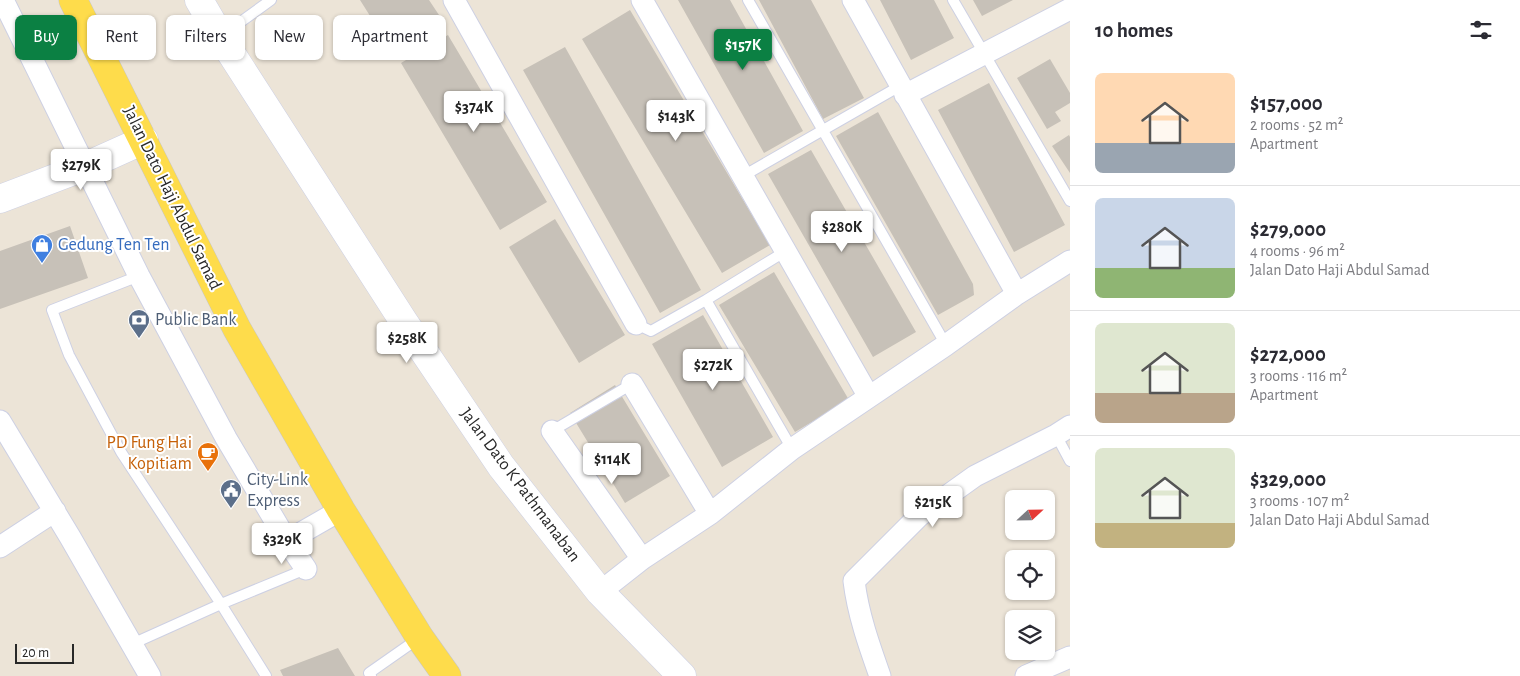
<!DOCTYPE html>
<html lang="en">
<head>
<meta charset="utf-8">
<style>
  :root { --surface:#fff; --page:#f7f7f7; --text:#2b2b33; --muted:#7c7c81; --line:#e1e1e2; --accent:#0b8043 }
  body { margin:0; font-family:"Alegreya Sans",sans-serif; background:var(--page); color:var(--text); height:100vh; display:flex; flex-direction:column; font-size:19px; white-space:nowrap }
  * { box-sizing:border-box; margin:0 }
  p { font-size:16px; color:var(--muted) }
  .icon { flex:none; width:28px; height:28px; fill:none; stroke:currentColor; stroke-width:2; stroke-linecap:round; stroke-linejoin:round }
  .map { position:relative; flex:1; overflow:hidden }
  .drawer { display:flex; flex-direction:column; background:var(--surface); width:450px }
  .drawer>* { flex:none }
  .banner { position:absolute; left:15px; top:15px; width:475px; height:45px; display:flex; gap:10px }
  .needle { width:32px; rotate:68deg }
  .controls { position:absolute; left:1005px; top:490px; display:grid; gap:10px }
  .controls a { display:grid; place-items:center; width:50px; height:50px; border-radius:8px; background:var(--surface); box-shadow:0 1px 4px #0004; font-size:25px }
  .scale { position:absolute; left:15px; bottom:12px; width:59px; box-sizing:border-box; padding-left:5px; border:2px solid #282828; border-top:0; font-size:14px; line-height:18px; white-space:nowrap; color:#282828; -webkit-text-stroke:4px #fff; paint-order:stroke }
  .price { position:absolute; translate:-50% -42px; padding:0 11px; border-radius:5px; background:#fff; color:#222; font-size:16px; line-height:32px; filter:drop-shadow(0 1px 2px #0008) }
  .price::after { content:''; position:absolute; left:50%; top:30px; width:15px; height:11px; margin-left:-8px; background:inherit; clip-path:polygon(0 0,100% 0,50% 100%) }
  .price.on { background:var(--accent); color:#fff }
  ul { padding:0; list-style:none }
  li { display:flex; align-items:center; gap:15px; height:125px; padding:0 25px }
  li+li { border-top:1px solid var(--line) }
  li span { display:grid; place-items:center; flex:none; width:140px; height:100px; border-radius:8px; color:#555 }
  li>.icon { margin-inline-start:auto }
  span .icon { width:60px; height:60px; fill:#fffc; stroke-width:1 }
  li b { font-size:21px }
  h2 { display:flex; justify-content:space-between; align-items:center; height:60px; padding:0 25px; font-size:21px }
  .tag { padding:0 18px; border-radius:8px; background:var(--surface); box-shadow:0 1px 4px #0004; font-size:18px; line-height:45px }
  .tag.on { background:var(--accent); color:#fff }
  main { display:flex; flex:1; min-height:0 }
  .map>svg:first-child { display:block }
</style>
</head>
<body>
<main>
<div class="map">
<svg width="1070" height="676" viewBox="0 0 1070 676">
  <rect width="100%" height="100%" fill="#ece4d7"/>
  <path fill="#c7c1b8" d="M 360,0 L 429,0 L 439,15 L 389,46 Z
    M 678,0 L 730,0 L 803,131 L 764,153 Z
    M 759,0 L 811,0 L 864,98 L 823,119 Z
    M 880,0 L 934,0 L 954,38 L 911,60 Z
    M 973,0 L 1013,0 L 982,16 Z
    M 630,10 L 770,245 L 722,273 L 582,39 Z
    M 448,35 L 547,202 L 500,230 L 401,63 Z
    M 565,47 L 701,290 L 660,313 L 523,70 Z
    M 1050,59 L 1070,93 L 1070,103 L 1055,112 L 1061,121 L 1047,129 L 1017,78 Z
    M 989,83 L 1065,225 L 1014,252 L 938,110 Z
    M 878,112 L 973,284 L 974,295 L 938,315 L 836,136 Z
    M 1069,135 L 1070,137 L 1070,173 L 1052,146 Z
    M 811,150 L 916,332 L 873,357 L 768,174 Z
    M 555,219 L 625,335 L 579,363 L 509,247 Z
    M 70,226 L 88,278 L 0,309 L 0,251 Z
    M 774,272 L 849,400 L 795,432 L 719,305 Z
    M 703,315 L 773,437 L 722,467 L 652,344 Z
    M 615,385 L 670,476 L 625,503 L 570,413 Z
    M 338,648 L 355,676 L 283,676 L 280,670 Z"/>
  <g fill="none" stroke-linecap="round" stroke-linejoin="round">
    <g stroke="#cdd0e3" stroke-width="12">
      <path id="lane" d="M 748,0 L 946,345
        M 953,0 L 1070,201
        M 221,36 L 271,0
        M 743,176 L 900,86
        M 139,276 L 52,310 L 69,355 L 121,452 L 221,604 L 266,676
        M 706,300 L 792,449
        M 636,324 L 651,331 L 706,300 L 786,251
        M 552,431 L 632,384
        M 1056,435 L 1070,461
        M 132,644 L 221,604 L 306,569
        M 371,676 L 369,673 L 419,638"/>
    </g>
    <g stroke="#cdd0e3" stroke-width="23">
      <path id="street" d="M 3,0 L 139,276 L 226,438 L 287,541 L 341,510
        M 454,0 L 636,324
        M 642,0 L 869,397
        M 853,0 L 1017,294
        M 905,95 L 1070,9
        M 632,384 L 710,514
        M 0,421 L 70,537 L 150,676
        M 552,431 L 642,559
        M 287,541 L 306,569
        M 0,547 L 55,511
        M 600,592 L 642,559 L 710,514 L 792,449 L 946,345 L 1017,294 L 1070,261
        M 880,676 C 869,645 858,614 854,581 L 919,516 L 975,476 L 1056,435 L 1070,426
        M 1026,676 L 1070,657"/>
    </g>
    <g stroke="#cdd0e3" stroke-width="29">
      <path id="secondary" d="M 199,0 L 220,36 L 404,322 L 501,466 L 600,592 L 682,676
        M 0,199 L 84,167 L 144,140"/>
    </g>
    <g stroke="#c7c7c7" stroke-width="29">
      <path id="primary" d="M 73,0 L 237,329 L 341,510 L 420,638 L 447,676"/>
    </g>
    <use href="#lane" stroke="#fff" stroke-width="10"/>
    <use href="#street" stroke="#fff" stroke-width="21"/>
    <use href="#secondary" stroke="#fff" stroke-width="28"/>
    <use href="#primary" stroke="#fedc4b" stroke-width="28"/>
  </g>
  <defs>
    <g id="shop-pin" transform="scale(1.125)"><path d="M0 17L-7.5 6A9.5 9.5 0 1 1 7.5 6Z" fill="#3f7fe0" stroke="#fff"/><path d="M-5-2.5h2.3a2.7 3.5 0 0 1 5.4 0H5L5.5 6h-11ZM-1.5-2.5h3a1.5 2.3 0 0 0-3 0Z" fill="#fff"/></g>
    <g id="bank-pin" transform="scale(1.125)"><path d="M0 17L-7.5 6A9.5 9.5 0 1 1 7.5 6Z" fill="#5c6f8a" stroke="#fff"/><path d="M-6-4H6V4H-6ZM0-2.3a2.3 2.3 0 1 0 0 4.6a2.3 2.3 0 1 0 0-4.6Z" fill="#fff"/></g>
    <g id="cafe-pin" transform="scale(1.125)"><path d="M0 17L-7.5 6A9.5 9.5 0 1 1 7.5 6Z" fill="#e8710a" stroke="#fff"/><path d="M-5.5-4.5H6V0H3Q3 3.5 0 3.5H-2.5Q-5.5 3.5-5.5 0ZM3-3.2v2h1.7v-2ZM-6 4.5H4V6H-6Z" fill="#fff"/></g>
    <g id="civic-pin" transform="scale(1.125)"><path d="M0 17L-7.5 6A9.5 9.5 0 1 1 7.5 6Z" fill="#5c6f8a" stroke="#fff"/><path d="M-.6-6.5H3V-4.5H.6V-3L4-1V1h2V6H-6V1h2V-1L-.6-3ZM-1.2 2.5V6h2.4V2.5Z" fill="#fff"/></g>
  </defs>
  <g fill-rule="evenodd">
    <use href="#shop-pin" x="42" y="245"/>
    <use href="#bank-pin" x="139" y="320"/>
    <use href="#cafe-pin" x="208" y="453"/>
    <use href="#civic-pin" x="231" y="490"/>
  </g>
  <g text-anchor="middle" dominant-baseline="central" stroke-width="4" stroke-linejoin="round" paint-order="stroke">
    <g font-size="18" fill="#282828" stroke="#fff">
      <text transform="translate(172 198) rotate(64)">Jalan Dato Haji Abdul Samad</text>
      <text transform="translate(520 485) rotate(53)">Jalan Dato K Pathmanaban</text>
    </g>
    <g font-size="18" fill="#366cbe" stroke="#fff" text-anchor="start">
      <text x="58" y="245">Gedung Ten Ten</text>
    </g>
    <g font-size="18" fill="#4e5e75" stroke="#fff" text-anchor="start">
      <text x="155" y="320">Public Bank</text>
      <text x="247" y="480">City-Link<tspan x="247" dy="21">Express</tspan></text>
    </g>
    <g font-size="18" fill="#c56008" stroke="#fff" text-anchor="end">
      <text x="192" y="443">PD Fung Hai<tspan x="192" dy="21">Kopitiam</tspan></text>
    </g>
  </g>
</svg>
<div class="controls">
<a><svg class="needle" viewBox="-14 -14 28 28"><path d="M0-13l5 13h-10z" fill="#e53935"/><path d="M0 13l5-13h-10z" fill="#7c7c81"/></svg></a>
<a><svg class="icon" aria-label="locate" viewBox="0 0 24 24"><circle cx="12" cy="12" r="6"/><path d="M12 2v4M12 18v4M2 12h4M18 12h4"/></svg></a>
<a><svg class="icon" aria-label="layers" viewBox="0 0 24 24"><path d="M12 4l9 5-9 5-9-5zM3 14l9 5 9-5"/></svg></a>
</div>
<div class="scale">20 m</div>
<b class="price on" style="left:743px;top:71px">$157K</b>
<b class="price" style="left:474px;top:133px">$374K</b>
<b class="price" style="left:676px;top:142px">$143K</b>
<b class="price" style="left:81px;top:191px">$279K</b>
<b class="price" style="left:842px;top:253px">$280K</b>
<b class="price" style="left:407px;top:364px">$258K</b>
<b class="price" style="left:713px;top:391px">$272K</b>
<b class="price" style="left:612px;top:485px">$114K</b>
<b class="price" style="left:933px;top:528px">$215K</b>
<b class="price" style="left:282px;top:565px">$329K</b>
<div class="banner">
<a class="tag on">Buy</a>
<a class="tag">Rent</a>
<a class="tag">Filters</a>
<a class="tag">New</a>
<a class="tag">Apartment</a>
</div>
</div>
<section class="drawer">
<h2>10 homes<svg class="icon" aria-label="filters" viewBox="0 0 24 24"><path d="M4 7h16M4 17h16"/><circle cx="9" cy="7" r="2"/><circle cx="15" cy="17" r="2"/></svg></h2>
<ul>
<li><span style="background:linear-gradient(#ffd9b3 70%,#9aa5b1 0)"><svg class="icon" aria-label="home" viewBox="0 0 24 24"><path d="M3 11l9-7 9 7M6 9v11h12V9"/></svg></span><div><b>$157,000</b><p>2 rooms · 52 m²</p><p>Apartment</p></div></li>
<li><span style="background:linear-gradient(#c9d6e8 70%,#8fb573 0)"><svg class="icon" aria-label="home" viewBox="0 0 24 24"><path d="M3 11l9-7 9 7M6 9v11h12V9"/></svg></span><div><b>$279,000</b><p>4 rooms · 96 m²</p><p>Jalan Dato Haji Abdul Samad</p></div></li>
<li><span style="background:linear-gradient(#dfe7d0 70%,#b9a48a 0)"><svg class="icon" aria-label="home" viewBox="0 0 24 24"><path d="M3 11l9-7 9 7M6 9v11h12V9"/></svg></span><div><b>$272,000</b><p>3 rooms · 116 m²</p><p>Apartment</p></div></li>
<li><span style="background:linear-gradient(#dfe7d0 75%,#c2b280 0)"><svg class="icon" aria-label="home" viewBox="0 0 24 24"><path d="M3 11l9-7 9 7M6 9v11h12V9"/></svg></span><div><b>$329,000</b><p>3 rooms · 107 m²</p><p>Jalan Dato Haji Abdul Samad</p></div></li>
</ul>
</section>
</main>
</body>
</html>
